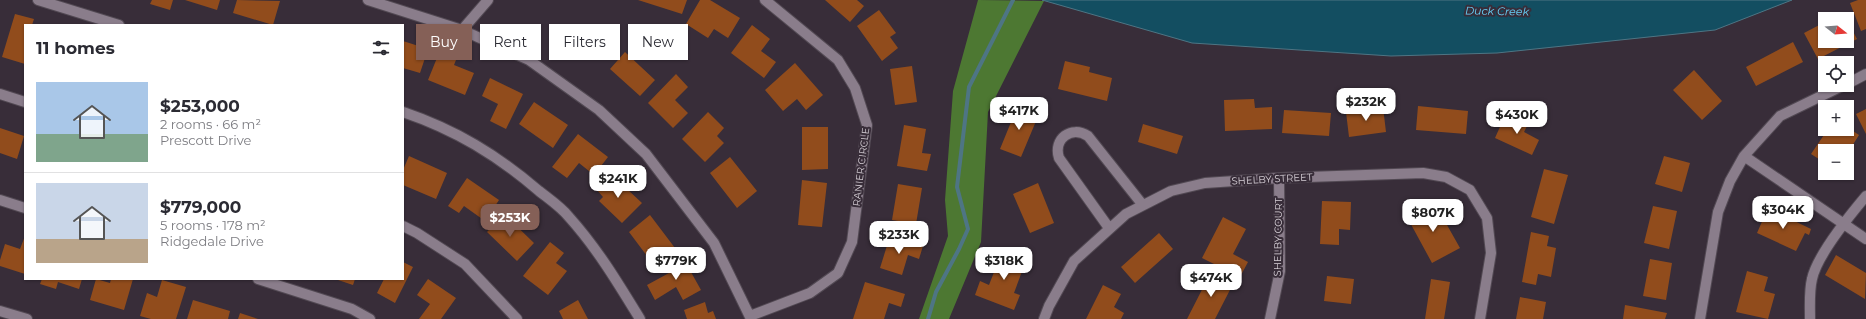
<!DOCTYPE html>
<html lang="en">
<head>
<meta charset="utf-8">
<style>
  :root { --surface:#fff; --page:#f7f7f7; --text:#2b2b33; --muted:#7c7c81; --line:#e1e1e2; --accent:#856057 }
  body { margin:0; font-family:Montserrat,sans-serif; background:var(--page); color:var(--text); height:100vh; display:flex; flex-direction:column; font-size:15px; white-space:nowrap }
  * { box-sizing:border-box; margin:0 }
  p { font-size:13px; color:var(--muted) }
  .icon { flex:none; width:22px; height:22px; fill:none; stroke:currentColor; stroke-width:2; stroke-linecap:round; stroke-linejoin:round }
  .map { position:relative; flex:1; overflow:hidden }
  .side { position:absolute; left:24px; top:24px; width:380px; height:256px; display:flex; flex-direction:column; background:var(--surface); border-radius:0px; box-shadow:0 1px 3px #0004 }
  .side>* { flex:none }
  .guide { position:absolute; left:416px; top:24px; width:380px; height:36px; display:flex; gap:8px }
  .needle { width:26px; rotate:107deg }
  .buttons { position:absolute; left:1818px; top:12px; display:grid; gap:8px }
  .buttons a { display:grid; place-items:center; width:36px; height:36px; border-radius:0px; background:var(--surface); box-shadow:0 1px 3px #0004; font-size:20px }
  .price { position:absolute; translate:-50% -34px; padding:0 9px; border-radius:8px; background:#fff; color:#222; font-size:13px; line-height:26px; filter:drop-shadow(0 1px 2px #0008) }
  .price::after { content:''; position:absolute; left:50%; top:24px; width:12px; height:9px; margin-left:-6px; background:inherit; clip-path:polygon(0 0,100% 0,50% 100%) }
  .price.active { background:var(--accent); color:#fff }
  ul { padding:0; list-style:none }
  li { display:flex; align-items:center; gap:12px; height:100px; padding:0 12px }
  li+li { border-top:1px solid var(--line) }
  li span { display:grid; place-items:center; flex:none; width:112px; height:80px; border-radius:0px; color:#555 }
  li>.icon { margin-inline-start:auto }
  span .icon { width:48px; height:48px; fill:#fffc; stroke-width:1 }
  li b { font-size:17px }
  h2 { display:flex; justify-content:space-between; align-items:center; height:48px; padding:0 12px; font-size:17px }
  .pill { padding:0 14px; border-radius:0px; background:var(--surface); box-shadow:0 1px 3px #0004; font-size:14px; line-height:36px }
  .pill.active { background:var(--accent); color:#fff }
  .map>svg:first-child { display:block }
</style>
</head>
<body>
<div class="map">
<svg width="1866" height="319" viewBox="0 0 1866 319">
  <rect width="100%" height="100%" fill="#382d39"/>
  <path fill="#4d7832" d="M 978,0 L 1044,1 L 988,112 L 981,242 L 949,319 L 919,319 L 948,236 L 945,200 L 953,91 Z"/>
  <path fill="#134e61" stroke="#4e7584" d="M 1042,0 L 1792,0 L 1715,30 L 1497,53 L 1391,56 L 1192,43 Z"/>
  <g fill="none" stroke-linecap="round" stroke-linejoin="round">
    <path stroke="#4e7584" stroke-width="4" d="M 928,319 L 936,292 L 959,249 L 968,229 L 957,187 L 969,87 L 1013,0"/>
  </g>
  <path fill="#914c1c" d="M 152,0 L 173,0 L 170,10 L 150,4 Z
    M 185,0 L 220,0 L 217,10 Z
    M 237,0 L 280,1 L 273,25 L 233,13 Z
    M 638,0 L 687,0 L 682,14 Z
    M 700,0 L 710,0 L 740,18 L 728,38 L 714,29 L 708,38 L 686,24 Z
    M 825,0 L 857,0 L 864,6 L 850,22 Z
    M 1858,0 L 1866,0 L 1866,29 L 1861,31 L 1850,3 Z
    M 879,10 L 896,33 L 890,37 L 898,48 L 882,61 L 857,26 Z
    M 1843,12 L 1847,19 L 1830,19 Z
    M 15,14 L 34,19 L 32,25 L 25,25 L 25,64 L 2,57 Z
    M 1847,20 L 1857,39 L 1818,59 L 1804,33 L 1825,22 L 1825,41 L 1847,41 Z
    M 752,25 L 770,39 L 761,51 L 776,62 L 764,78 L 731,53 Z
    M 403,41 L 428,49 L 420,73 L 403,68 Z
    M 1793,42 L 1803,62 L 1756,86 L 1746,67 Z
    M 625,52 L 655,80 L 640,96 L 610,69 Z
    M 439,53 L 456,60 L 454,65 L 474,73 L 465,95 L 428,80 Z
    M 1065,61 L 1090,67 L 1089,72 L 1112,78 L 1107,101 L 1058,89 Z
    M 795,63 L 823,95 L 806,110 L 797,99 L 783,111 L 765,90 Z
    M 912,66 L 917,102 L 895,105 L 890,69 Z
    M 1694,70 L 1722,101 L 1702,120 L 1673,90 Z
    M 676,74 L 688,87 L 675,100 L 688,113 L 673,128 L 648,103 Z
    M 490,78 L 523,94 L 506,129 L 490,121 L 498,104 L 482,96 Z
    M 1254,99 L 1255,108 L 1272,107 L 1272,129 L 1225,131 L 1224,100 Z
    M 534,102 L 568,125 L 553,148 L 519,124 Z
    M 1018,105 L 1039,114 L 1021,157 L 1000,149 Z
    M 1418,106 L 1468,111 L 1466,134 L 1416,130 Z
    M 1383,107 L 1386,132 L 1349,137 L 1346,112 Z
    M 1866,109 L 1866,134 L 1856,114 Z
    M 1284,110 L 1331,113 L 1329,136 L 1282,133 Z
    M 708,112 L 724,128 L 717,136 L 724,143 L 705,162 L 682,139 Z
    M 1515,115 L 1529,122 L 1524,132 L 1539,140 L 1532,155 L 1495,138 L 1503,120 L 1511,123 Z
    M 1143,124 L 1183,136 L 1177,154 L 1138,142 Z
    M 904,125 L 926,129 L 922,153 L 931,154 L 927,171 L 897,166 Z
    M 802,127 L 828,127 L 828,169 L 802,170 Z
    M 1847,127 L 1859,135 L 1847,154 L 1847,151 L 1825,151 L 1825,163 L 1811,154 L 1828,129 L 1847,129 Z
    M 0,128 L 24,136 L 17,159 L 0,153 Z
    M 578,134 L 608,157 L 594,175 L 579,163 L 567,178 L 552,167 Z
    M 409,156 L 447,173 L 436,199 L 403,185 L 403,170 Z
    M 1664,156 L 1690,163 L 1682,192 L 1655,184 Z
    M 730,157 L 757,191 L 737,208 L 710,173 Z
    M 1544,169 L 1568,175 L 1554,224 L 1531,217 Z
    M 612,175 L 642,203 L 622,223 L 599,201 L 603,197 L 597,190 Z
    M 467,178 L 499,200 L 485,221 L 464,206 L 459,213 L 448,206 Z
    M 802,180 L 827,183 L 822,227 L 798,225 Z
    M 1038,183 L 1054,223 L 1030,233 L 1013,194 Z
    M 898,184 L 922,188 L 916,224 L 892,220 Z
    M 1322,201 L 1351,202 L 1350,230 L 1339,229 L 1339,245 L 1320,244 Z
    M 1434,202 L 1460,248 L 1432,263 L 1407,217 Z
    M 1653,206 L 1677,211 L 1669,249 L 1644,243 Z
    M 1768,208 L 1811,229 L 1809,235 L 1805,233 L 1796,251 L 1757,233 Z
    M 504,214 L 534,243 L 517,261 L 487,232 Z
    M 650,215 L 675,248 L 653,264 L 629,232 Z
    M 1223,217 L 1246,229 L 1233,254 L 1248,262 L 1240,277 L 1202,258 Z
    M 1531,232 L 1549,236 L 1547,246 L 1556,248 L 1551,277 L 1538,274 L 1536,285 L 1522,282 Z
    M 1159,233 L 1173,249 L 1135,283 L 1121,267 Z
    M 25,236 L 25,274 L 0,266 L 0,260 L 5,244 L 20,249 Z
    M 890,236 L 923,246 L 919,259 L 908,255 L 902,275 L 880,268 Z
    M 550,242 L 564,253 L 556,263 L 567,271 L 548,295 L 523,276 Z
    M 1003,249 L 1027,258 L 1014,293 L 1020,295 L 1014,310 L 975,295 L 980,281 L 989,285 Z
    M 1836,255 L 1866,273 L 1865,299 L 1825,275 Z
    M 682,256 L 701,290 L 683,300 L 676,287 L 655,300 L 647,285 L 669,273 L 665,266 Z
    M 1650,259 L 1672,263 L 1666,300 L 1643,296 Z
    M 403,262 L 413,267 L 395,303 L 377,293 L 384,279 L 403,279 Z
    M 1747,271 L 1768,277 L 1764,291 L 1775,294 L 1768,319 L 1736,312 Z
    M 1211,272 L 1233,284 L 1215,319 L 1187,319 Z
    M 1327,276 L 1354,279 L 1351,304 L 1324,301 Z
    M 42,279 L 82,279 L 79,289 L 58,282 L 56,289 L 40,284 Z
    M 96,279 L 110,283 L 111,279 L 133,279 L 124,310 L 90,300 Z
    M 335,279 L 355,279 L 353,285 Z
    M 428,279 L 456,298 L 441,319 L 419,319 L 430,304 L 417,295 Z
    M 1431,279 L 1450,282 L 1444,319 L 1425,319 Z
    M 162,280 L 186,287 L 176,319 L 151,319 L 140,316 L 147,293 L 157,297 Z
    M 865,282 L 905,294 L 901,307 L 889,303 L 884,319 L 853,319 Z
    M 1103,285 L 1121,294 L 1114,307 L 1124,313 L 1121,319 L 1086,319 Z
    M 1520,297 L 1546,302 L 1543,319 L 1516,319 Z
    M 193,300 L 230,311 L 228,319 L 187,319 Z
    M 578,300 L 588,319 L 563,319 L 559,311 Z
    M 705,302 L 708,313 L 713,311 L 716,319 L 687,319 L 684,310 Z
    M 1625,305 L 1667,313 L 1665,319 L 1623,319 Z
    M 240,313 L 258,319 L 238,319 Z"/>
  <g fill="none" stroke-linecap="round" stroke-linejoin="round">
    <g stroke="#524953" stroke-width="12">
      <path id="minor" d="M 38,0 L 119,25
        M 368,0 L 462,30 L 529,60 L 599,110 L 646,154 L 714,243 L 751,319
        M 462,30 L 488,0
        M 1847,84 L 1866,74
        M 0,94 L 25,102
        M 403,112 C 456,130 497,155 539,191 C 549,199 561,207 569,217 C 597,248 618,283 640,319
        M 1744,156 L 1866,239
        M 0,200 L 25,208
        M 403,226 L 417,233 L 465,264 L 517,319
        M 1109,228 L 1059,158 C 1053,139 1071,125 1088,136 L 1142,204
        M 258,279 L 352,309 L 370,319
        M 0,311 L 27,319
        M 750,316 L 810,293 L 838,273 L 852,242 L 867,125 L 855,88 L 838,60 L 765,0
        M 1044,319 L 1049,306 L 1074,261 L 1126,214 L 1171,191 L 1205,183 L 1279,178 L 1423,173 L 1446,177 L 1470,190 L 1487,218 L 1491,253 L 1480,319
        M 1270,319 L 1280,271 L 1279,178
        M 1700,319 L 1718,212 L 1730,181 L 1744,156 L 1780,116 L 1844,85
        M 1810,319 C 1810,306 1809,291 1812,279 C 1817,255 1850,215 1866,196"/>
    </g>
    <use href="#minor" stroke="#8a7d8b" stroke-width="10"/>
  </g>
  <g text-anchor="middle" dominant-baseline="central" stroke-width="4" stroke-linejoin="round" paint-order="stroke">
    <g font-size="10" fill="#d6cfd6" stroke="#382d39">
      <text transform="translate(861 167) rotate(-83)">RANIER CIRCLE</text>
      <text transform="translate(1272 179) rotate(-3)">SHELBY STREET</text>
      <text transform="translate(1278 237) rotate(-89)">SHELBY COURT</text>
    </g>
    <g font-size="11" font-style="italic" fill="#68d3fa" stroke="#382d39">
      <text transform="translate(1497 11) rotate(1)">Duck Creek</text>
    </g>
  </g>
</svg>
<div class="buttons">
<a><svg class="needle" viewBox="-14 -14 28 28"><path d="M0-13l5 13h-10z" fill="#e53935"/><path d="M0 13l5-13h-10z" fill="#7c7c81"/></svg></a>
<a><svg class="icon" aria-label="locate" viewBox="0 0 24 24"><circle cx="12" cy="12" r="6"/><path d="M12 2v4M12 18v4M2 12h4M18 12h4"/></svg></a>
<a>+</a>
<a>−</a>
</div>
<b class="price" style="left:1366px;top:122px">$232K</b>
<b class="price" style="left:1019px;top:131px">$417K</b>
<b class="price" style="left:1517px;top:135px">$430K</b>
<b class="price" style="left:618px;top:199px">$241K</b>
<b class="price" style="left:1783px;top:230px">$304K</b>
<b class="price" style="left:1433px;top:233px">$807K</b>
<b class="price active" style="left:510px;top:238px">$253K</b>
<b class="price" style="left:899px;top:255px">$233K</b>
<b class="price" style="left:676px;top:281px">$779K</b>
<b class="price" style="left:1004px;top:281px">$318K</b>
<b class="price" style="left:1211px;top:298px">$474K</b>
<div class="guide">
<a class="pill active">Buy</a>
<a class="pill">Rent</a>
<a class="pill">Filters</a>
<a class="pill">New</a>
</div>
<section class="side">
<h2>11 homes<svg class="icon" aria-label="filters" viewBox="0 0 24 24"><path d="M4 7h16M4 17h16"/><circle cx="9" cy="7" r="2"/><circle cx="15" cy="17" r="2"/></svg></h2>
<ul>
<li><span style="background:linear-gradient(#a9c7e8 65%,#7fa58c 0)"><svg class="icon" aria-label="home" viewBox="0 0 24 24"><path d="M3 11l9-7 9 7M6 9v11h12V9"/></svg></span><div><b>$253,000</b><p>2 rooms · 66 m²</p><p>Prescott Drive</p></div></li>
<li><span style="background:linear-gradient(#c9d6e8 70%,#b9a48a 0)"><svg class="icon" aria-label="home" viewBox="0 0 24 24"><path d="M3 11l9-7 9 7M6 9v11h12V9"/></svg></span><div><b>$779,000</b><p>5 rooms · 178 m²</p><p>Ridgedale Drive</p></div></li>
</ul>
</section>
</div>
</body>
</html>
